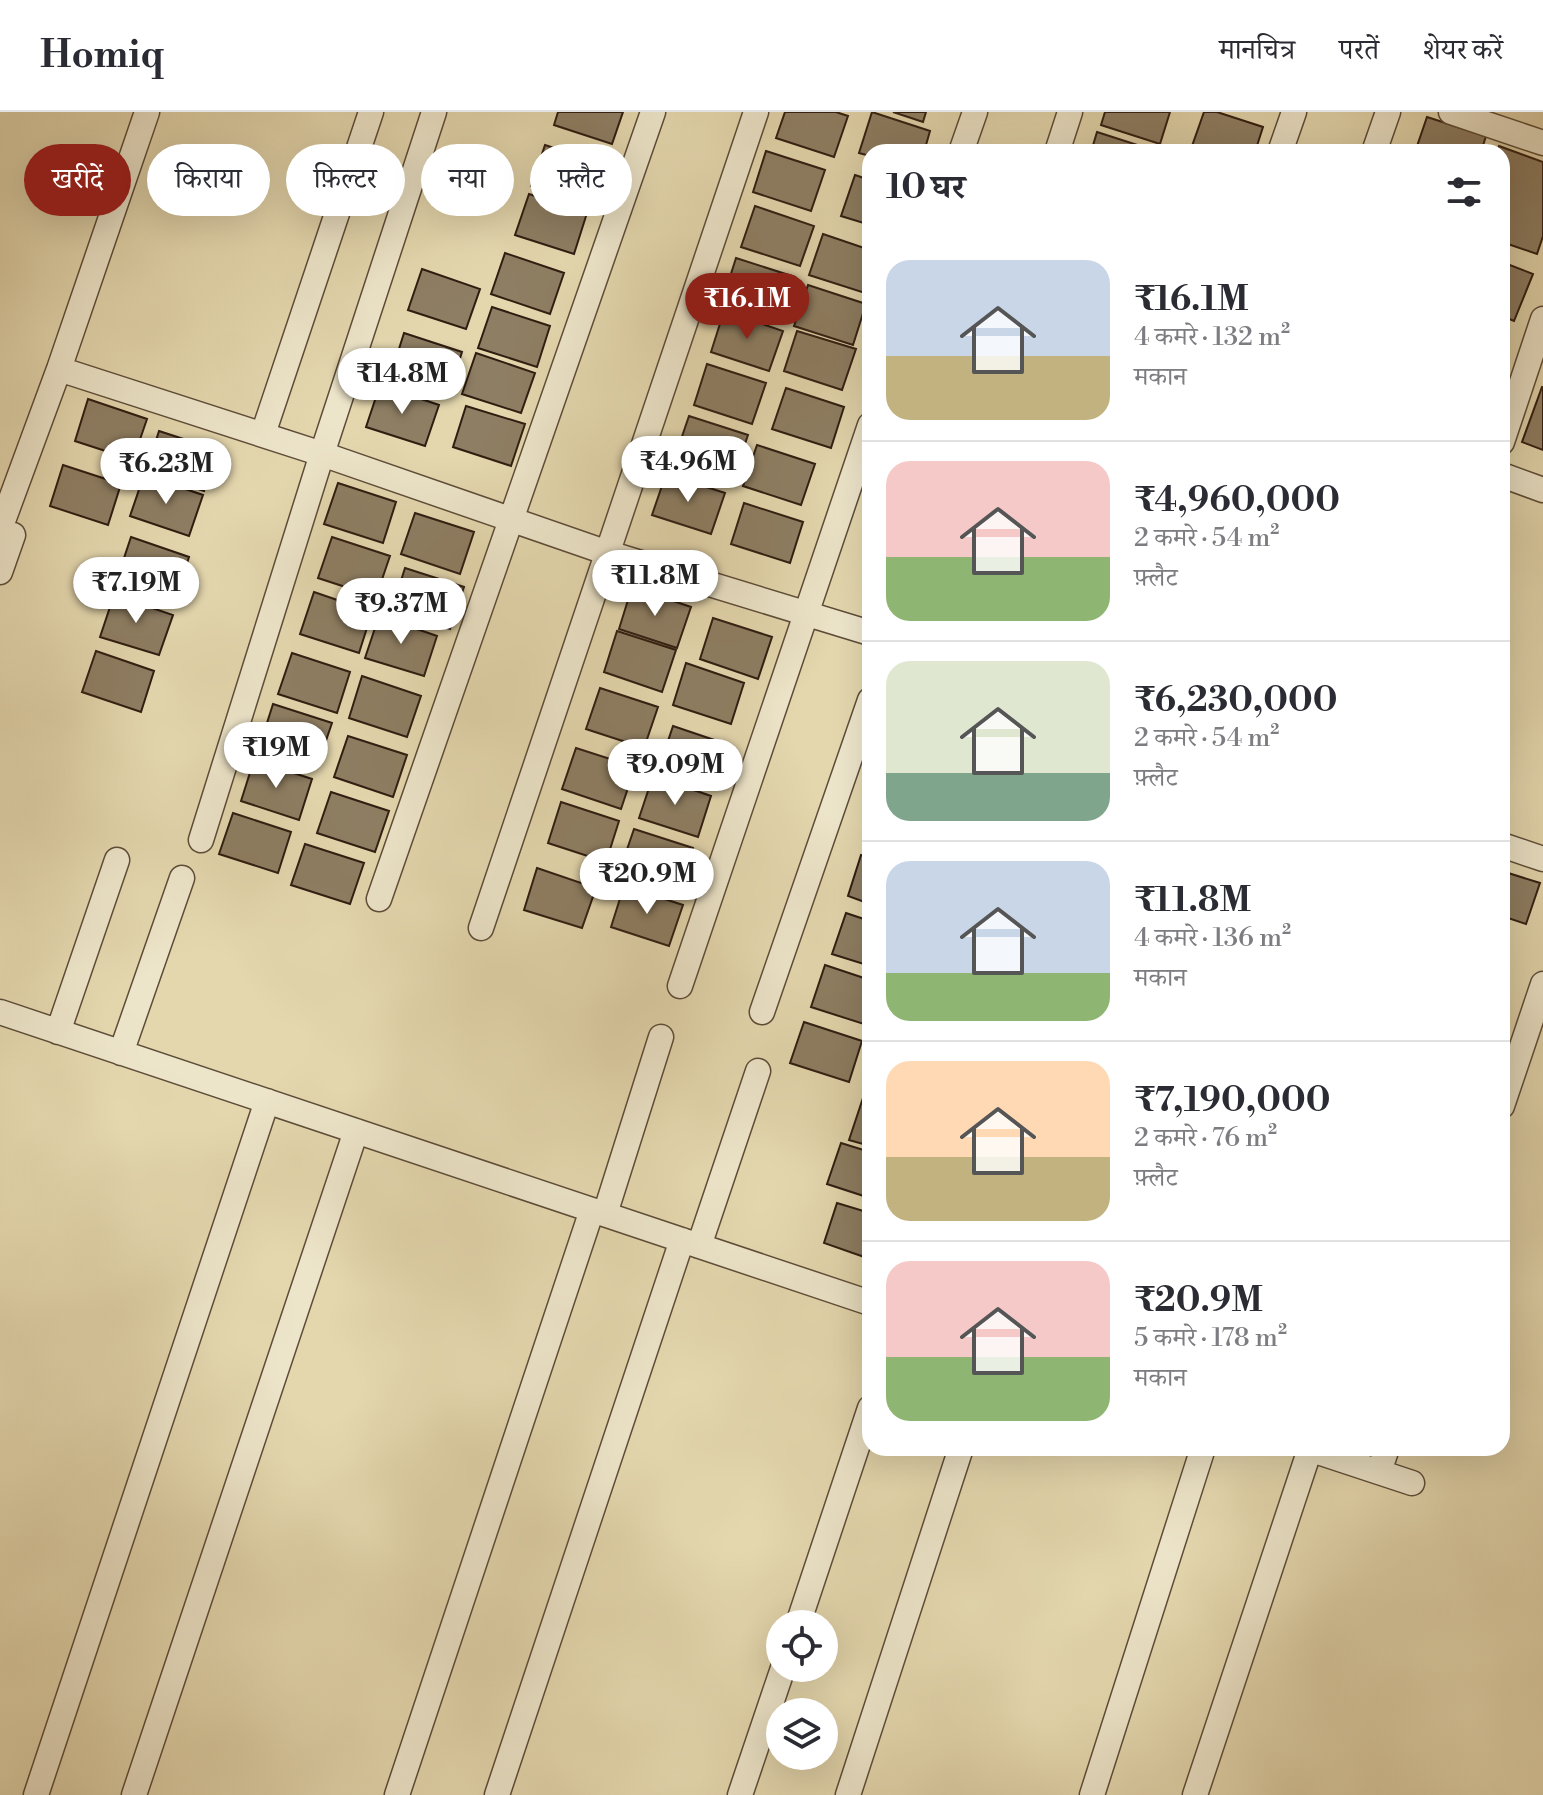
<!DOCTYPE html>
<html lang="hi">
<head>
<meta charset="utf-8">
<style>
  :root { --surface:#fff; --page:#f2f2f3; --text:#2b2b33; --muted:#7c7c81; --line:#e1e1e2; --accent:#8f2418 }
  body { margin:0; font-family:"Libre Bodoni","Noto Serif Devanagari",serif; background:var(--page); color:var(--text); height:100vh; display:flex; flex-direction:column; font-size:30px; white-space:nowrap }
  * { box-sizing:border-box; margin:0 }
  p { font-size:26px; color:var(--muted) }
  .icon { flex:none; width:44px; height:44px; fill:none; stroke:currentColor; stroke-width:2; stroke-linecap:round; stroke-linejoin:round }
  .map { position:relative; flex:1; overflow:hidden }
  .sheet { position:absolute; left:862px; top:32px; width:648px; height:1312px; display:flex; flex-direction:column; background:var(--surface); border-radius:24px; box-shadow:0 8px 32px #0002 }
  .sheet>* { flex:none }
  .banner { position:absolute; left:24px; top:32px; width:718px; height:72px; display:flex; gap:16px }
  .tools { position:absolute; left:766px; top:1498px; display:grid; gap:16px }
  .tools a { display:grid; place-items:center; width:72px; height:72px; border-radius:50%; background:var(--surface); box-shadow:0 8px 32px #0002; font-size:40px }
  .price { position:absolute; translate:-50% -68px; padding:0 18px; border-radius:28px; background:#fff; color:#222; font-size:26px; line-height:52px; filter:drop-shadow(0 2px 4px #0008) }
  .price::after { content:''; position:absolute; left:50%; top:48px; width:24px; height:18px; margin-left:-12px; background:inherit; clip-path:polygon(0 0,100% 0,50% 100%) }
  .price.on { background:var(--accent); color:#fff }
  ul { padding:0; list-style:none }
  li { display:flex; align-items:center; gap:24px; height:200px; padding:0 24px }
  li+li { border-top:2px solid var(--line) }
  li span { display:grid; place-items:center; flex:none; width:224px; height:160px; border-radius:24px; color:#555 }
  li>.icon { margin-inline-start:auto }
  span .icon { width:96px; height:96px; fill:#fffc; stroke-width:1 }
  li b { font-size:34px }
  h2 { display:flex; justify-content:space-between; align-items:center; height:96px; padding:0 24px; font-size:34px }
  .pill { padding:0 28px; border-radius:36px; background:var(--surface); box-shadow:0 8px 32px #0002; font-size:28px; line-height:72px }
  .pill.on { background:var(--accent); color:#fff }
  header { display:flex; align-items:center; gap:48px; box-sizing:border-box; height:112px; padding:0 40px; background:var(--surface); border-bottom:2px solid var(--line) }
  header strong { font-size:38px }
  nav { display:flex; gap:44px; margin-inline-start:auto; font-size:28px }
  .map>svg:first-child { display:block }
</style>
</head>
<body>
<header>
<strong>Homiq</strong>
<nav><a>मानचित्र</a><a>परतें</a><a>शेयर करें</a></nav>
</header>
<div class="map">
<svg width="1543" height="1683" viewBox="0 0 1543 1683">
  <rect width="100%" height="100%" fill="#e4d7ae"/>
  <filter id="stains"><feTurbulence type="fractalNoise" baseFrequency=".0025" numOctaves="4"/><feColorMatrix values="0 0 0 0 .2 0 0 0 0 .09 0 0 0 0 .02 0 0 0 .5 -.17"/></filter>
  <radialGradient id="worn" r=".72"><stop offset=".6" stop-color="#630" stop-opacity="0"/><stop offset="1" stop-color="#630" stop-opacity=".3"/></radialGradient>
  <path fill="#8e7e63" stroke="#301d11" stroke-width="2" d="M 558,0 L 623,0 L 612,32 L 554,13 Z
    M 785,0 L 836,0 L 848,4 L 834,45 L 776,26 Z
    M 872,0 L 930,19 L 924,40 L 870,40 L 870,44 L 859,41 Z
    M 893,0 L 926,0 L 923,10 Z
    M 1105,0 L 1170,0 L 1160,32 L 1101,13 Z
    M 1204,0 L 1217,0 L 1263,15 L 1255,40 L 1199,40 L 1191,37 Z
    M 1427,5 L 1486,24 L 1481,40 L 1415,40 Z
    M 1097,20 L 1156,39 L 1155,40 L 1091,40 Z
    M 545,33 L 603,52 L 590,93 L 531,74 Z
    M 1499,34 L 1543,50 L 1543,124 L 1537,142 L 1502,130 L 1502,40 L 1497,40 Z
    M 766,39 L 825,58 L 811,99 L 753,80 Z
    M 855,63 L 870,68 L 870,113 L 841,104 Z
    M 529,82 L 587,101 L 574,142 L 515,123 Z
    M 755,94 L 814,114 L 800,154 L 741,135 Z
    M 823,122 L 870,138 L 868,182 L 809,163 Z
    M 505,141 L 564,161 L 550,202 L 491,182 Z
    M 736,146 L 795,165 L 781,206 L 723,187 Z
    M 1502,150 L 1533,162 L 1514,209 L 1502,204 Z
    M 422,157 L 480,177 L 466,217 L 408,198 Z
    M 808,173 L 866,192 L 853,233 L 794,214 Z
    M 492,195 L 550,214 L 537,255 L 478,236 Z
    M 724,199 L 783,219 L 769,259 L 711,240 Z
    M 797,219 L 856,237 L 842,278 L 784,259 Z
    M 404,221 L 462,240 L 449,282 L 391,262 Z
    M 476,241 L 535,261 L 521,301 L 462,282 Z
    M 707,252 L 766,271 L 752,312 L 694,293 Z
    M 380,273 L 439,293 L 425,334 L 366,315 Z
    M 1542,275 L 1543,275 L 1543,338 L 1522,330 Z
    M 786,276 L 844,295 L 831,336 L 772,317 Z
    M 88,287 L 147,307 L 133,348 L 75,329 Z
    M 466,294 L 525,312 L 511,354 L 453,335 Z
    M 689,304 L 748,323 L 734,364 L 675,345 Z
    M 159,319 L 217,338 L 204,379 L 146,360 Z
    M 757,333 L 815,352 L 801,393 L 743,374 Z
    M 63,353 L 121,372 L 108,413 L 50,394 Z
    M 666,362 L 725,381 L 711,422 L 652,403 Z
    M 144,363 L 203,383 L 189,424 L 130,404 Z
    M 338,371 L 396,390 L 383,431 L 324,412 Z
    M 744,391 L 803,410 L 790,451 L 731,432 Z
    M 415,401 L 474,420 L 460,462 L 401,442 Z
    M 131,425 L 189,445 L 176,486 L 117,467 Z
    M 332,425 L 390,444 L 376,485 L 318,466 Z
    M 405,456 L 464,475 L 450,517 L 392,497 Z
    M 632,475 L 691,495 L 677,536 L 619,517 Z
    M 314,480 L 372,500 L 359,541 L 300,522 Z
    M 114,483 L 173,503 L 159,543 L 100,525 Z
    M 379,504 L 437,524 L 424,564 L 365,546 Z
    M 713,506 L 772,525 L 758,567 L 700,547 Z
    M 617,519 L 676,538 L 662,580 L 604,560 Z
    M 96,539 L 154,559 L 141,600 L 82,580 Z
    M 292,541 L 350,560 L 337,601 L 278,582 Z
    M 686,551 L 744,571 L 731,612 L 673,593 Z
    M 362,564 L 421,584 L 407,625 L 349,606 Z
    M 600,576 L 658,595 L 644,636 L 586,617 Z
    M 273,592 L 332,611 L 318,652 L 260,633 Z
    M 673,614 L 732,634 L 718,675 L 659,656 Z
    M 348,624 L 407,643 L 393,685 L 334,665 Z
    M 576,636 L 635,655 L 621,697 L 562,677 Z
    M 254,648 L 312,667 L 299,708 L 241,689 Z
    M 653,664 L 711,684 L 698,725 L 639,706 Z
    M 331,680 L 389,699 L 375,740 L 317,721 Z
    M 561,690 L 619,709 L 606,750 L 548,731 Z
    M 233,701 L 291,720 L 278,761 L 219,742 Z
    M 634,717 L 693,736 L 679,777 L 620,758 Z
    M 305,732 L 364,751 L 350,792 L 291,773 Z
    M 861,743 L 870,746 L 870,792 L 848,784 Z
    M 537,756 L 596,776 L 582,816 L 524,798 Z
    M 1502,759 L 1540,771 L 1526,812 L 1502,804 Z
    M 624,774 L 683,793 L 669,834 L 611,815 Z
    M 846,801 L 870,809 L 870,854 L 832,842 Z
    M 825,853 L 870,868 L 870,914 L 811,895 Z
    M 804,910 L 862,929 L 849,970 L 790,951 Z
    M 863,986 L 870,988 L 870,1034 L 849,1028 Z
    M 841,1031 L 870,1040 L 870,1086 L 827,1072 Z
    M 837,1091 L 870,1101 L 870,1147 L 824,1131 Z"/>
  <g fill="none" stroke-linecap="round" stroke-linejoin="round">
    <g stroke="#5d4c38" stroke-width="27">
      <path id="street" d="M 1451,0 L 1543,31
        M 961,40 L 975,0
        M 1057,40 L 1070,0
        M 1280,40 L 1294,0
        M 1374,40 L 1388,0
        M 59,257 L 322,342 L 608,441 L 870,521
        M 263,322 L 371,0
        M 1502,330 L 1543,207
        M 1502,363 L 1543,378
        M 0,417 L 59,257 L 147,0
        M 0,419 L 13,423 L 0,460
        M 201,728 L 322,342 L 434,0
        M 1502,733 L 1543,747
        M 379,787 L 653,0
        M 481,816 L 756,0
        M 680,874 L 870,313
        M 0,900 L 870,1191
        M 762,900 L 870,588
        M 58,920 L 117,748
        M 121,941 L 182,766
        M 1502,994 L 1543,872
        M 605,1102 L 661,925
        M 699,1134 L 758,959
        M 1306,1336 L 1412,1371
        M 1379,1360 L 1387,1336
        M 798,1512 L 870,1296
        M 36,1683 L 267,989
        M 134,1683 L 356,1019
        M 397,1683 L 592,1098
        M 497,1683 L 682,1128
        M 740,1683 L 783,1556
        M 848,1683 L 961,1336
        M 1092,1683 L 1203,1336
        M 1195,1683 L 1310,1337"/>
    </g>
    <use href="#street" stroke="#ede5ca" stroke-width="24"/>
  </g>
  <rect width="100%" height="100%" filter="url(#stains)"/>
  <rect width="100%" height="100%" fill="url(#worn)"/>
</svg>
<div class="tools">
<a><svg class="icon" aria-label="locate" viewBox="0 0 24 24"><circle cx="12" cy="12" r="6"/><path d="M12 2v4M12 18v4M2 12h4M18 12h4"/></svg></a>
<a><svg class="icon" aria-label="layers" viewBox="0 0 24 24"><path d="M12 4l9 5-9 5-9-5zM3 14l9 5 9-5"/></svg></a>
</div>
<b class="price on" style="left:747px;top:229px">₹16.1M</b>
<b class="price" style="left:402px;top:304px">₹14.8M</b>
<b class="price" style="left:688px;top:392px">₹4.96M</b>
<b class="price" style="left:166px;top:394px">₹6.23M</b>
<b class="price" style="left:655px;top:506px">₹11.8M</b>
<b class="price" style="left:136px;top:513px">₹7.19M</b>
<b class="price" style="left:401px;top:534px">₹9.37M</b>
<b class="price" style="left:276px;top:678px">₹19M</b>
<b class="price" style="left:675px;top:695px">₹9.09M</b>
<b class="price" style="left:647px;top:804px">₹20.9M</b>
<div class="banner">
<a class="pill on">खरीदें</a>
<a class="pill">किराया</a>
<a class="pill">फ़िल्टर</a>
<a class="pill">नया</a>
<a class="pill">फ़्लैट</a>
</div>
<section class="sheet">
<h2>10 घर<svg class="icon" aria-label="filters" viewBox="0 0 24 24"><path d="M4 7h16M4 17h16"/><circle cx="9" cy="7" r="2"/><circle cx="15" cy="17" r="2"/></svg></h2>
<ul>
<li><span style="background:linear-gradient(#c9d6e8 60%,#c2b280 0)"><svg class="icon" aria-label="home" viewBox="0 0 24 24"><path d="M3 11l9-7 9 7M6 9v11h12V9"/></svg></span><div><b>₹16.1M</b><p>4 कमरे · 132 m²</p><p>मकान</p></div></li>
<li><span style="background:linear-gradient(#f6c9c9 60%,#8fb573 0)"><svg class="icon" aria-label="home" viewBox="0 0 24 24"><path d="M3 11l9-7 9 7M6 9v11h12V9"/></svg></span><div><b>₹4,960,000</b><p>2 कमरे · 54 m²</p><p>फ़्लैट</p></div></li>
<li><span style="background:linear-gradient(#dfe7d0 70%,#7fa58c 0)"><svg class="icon" aria-label="home" viewBox="0 0 24 24"><path d="M3 11l9-7 9 7M6 9v11h12V9"/></svg></span><div><b>₹6,230,000</b><p>2 कमरे · 54 m²</p><p>फ़्लैट</p></div></li>
<li><span style="background:linear-gradient(#c9d6e8 70%,#8fb573 0)"><svg class="icon" aria-label="home" viewBox="0 0 24 24"><path d="M3 11l9-7 9 7M6 9v11h12V9"/></svg></span><div><b>₹11.8M</b><p>4 कमरे · 136 m²</p><p>मकान</p></div></li>
<li><span style="background:linear-gradient(#ffd9b3 60%,#c2b280 0)"><svg class="icon" aria-label="home" viewBox="0 0 24 24"><path d="M3 11l9-7 9 7M6 9v11h12V9"/></svg></span><div><b>₹7,190,000</b><p>2 कमरे · 76 m²</p><p>फ़्लैट</p></div></li>
<li><span style="background:linear-gradient(#f6c9c9 60%,#8fb573 0)"><svg class="icon" aria-label="home" viewBox="0 0 24 24"><path d="M3 11l9-7 9 7M6 9v11h12V9"/></svg></span><div><b>₹20.9M</b><p>5 कमरे · 178 m²</p><p>मकान</p></div></li>
</ul>
</section>
</div>
</body>
</html>
